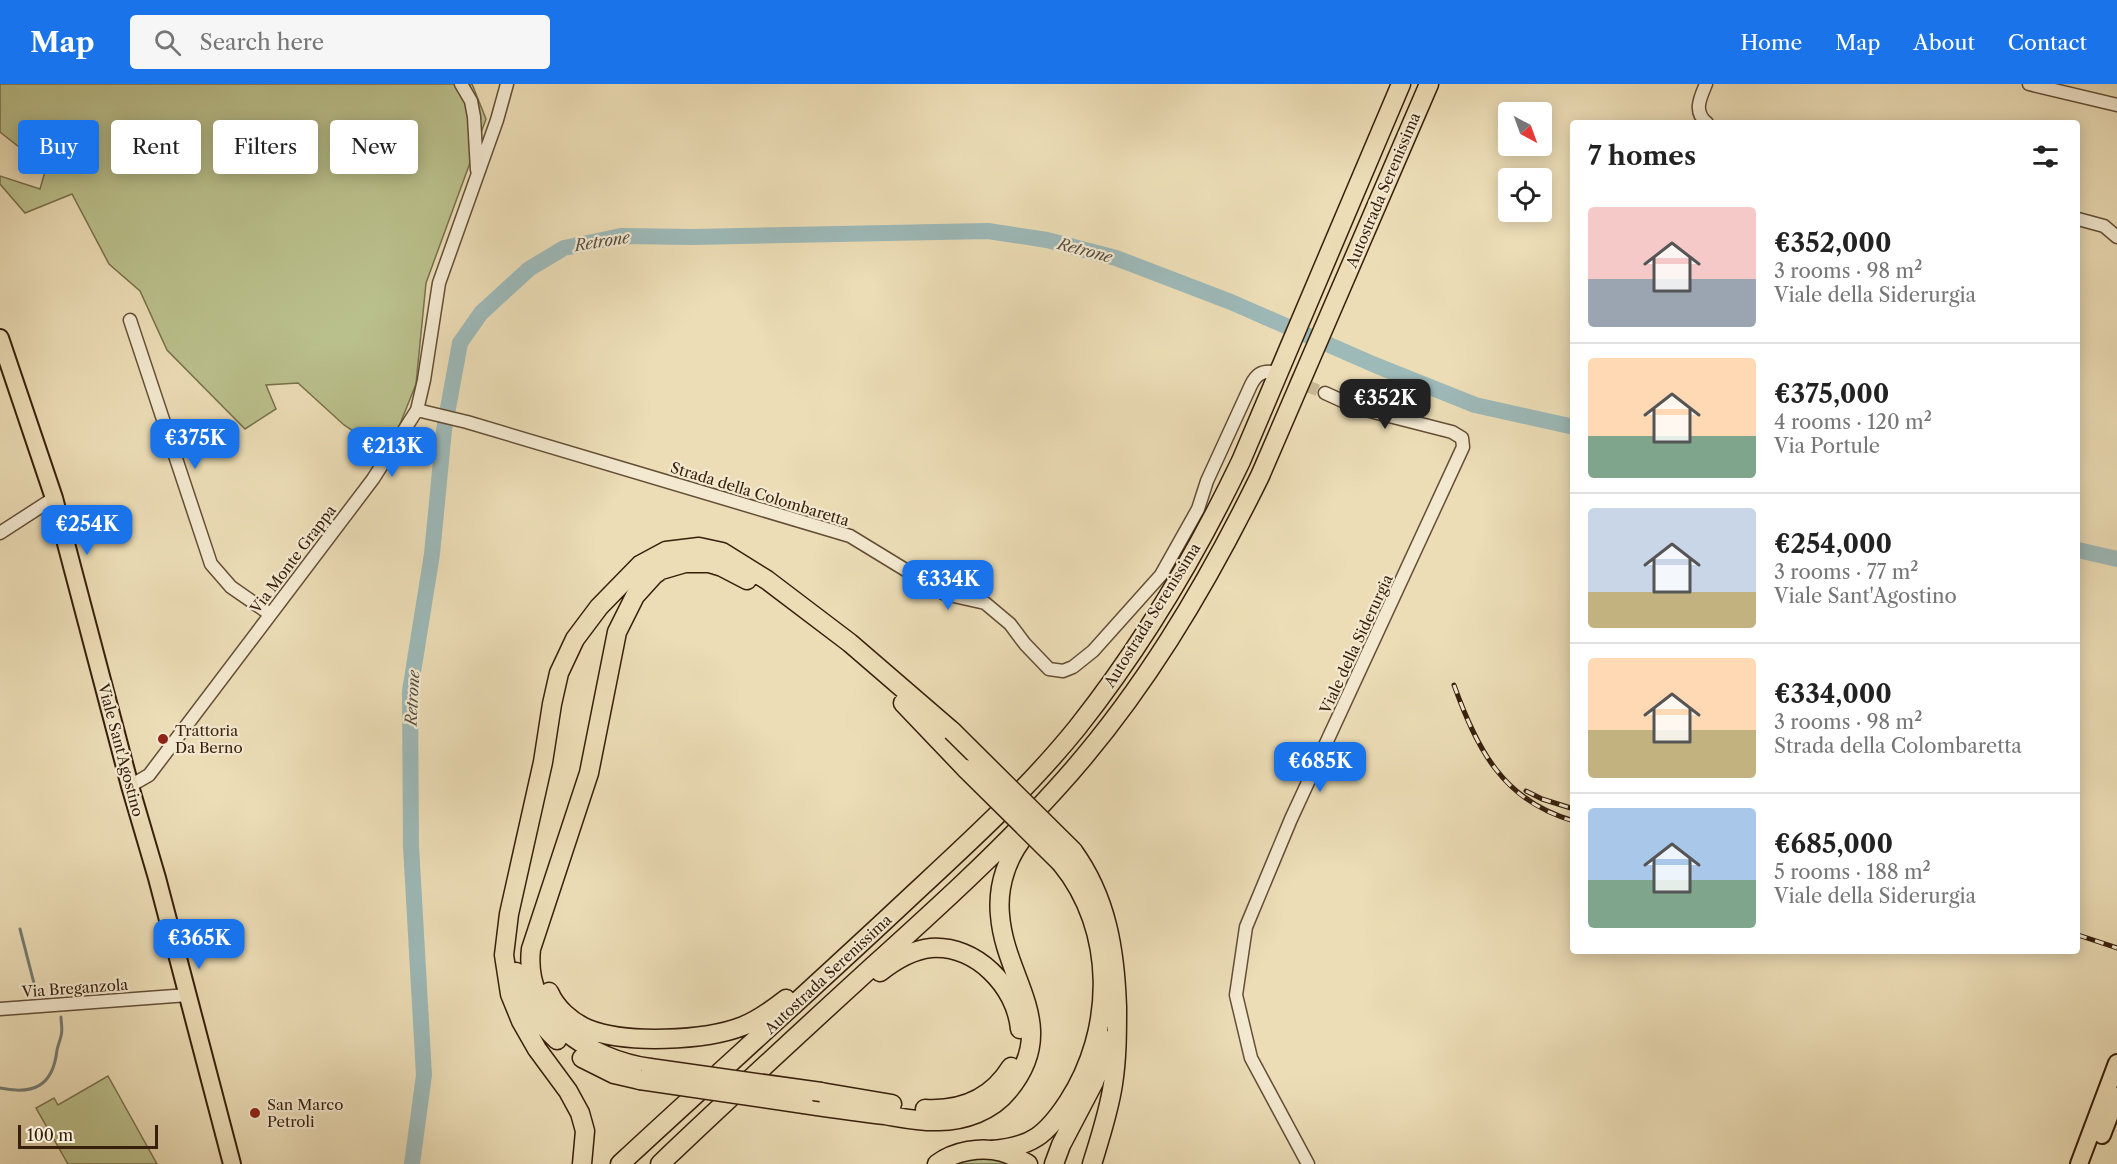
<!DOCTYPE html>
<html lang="en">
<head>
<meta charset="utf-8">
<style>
  :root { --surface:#fff; --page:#f6f6f6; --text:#222; --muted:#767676; --line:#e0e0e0; --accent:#1a73e8 }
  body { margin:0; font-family:"Libre Caslon Text",serif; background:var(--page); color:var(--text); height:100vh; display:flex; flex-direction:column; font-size:22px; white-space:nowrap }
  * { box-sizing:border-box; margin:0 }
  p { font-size:20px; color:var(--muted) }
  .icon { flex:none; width:33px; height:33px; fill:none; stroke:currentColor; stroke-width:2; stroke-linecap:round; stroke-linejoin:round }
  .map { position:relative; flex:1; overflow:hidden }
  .panel { position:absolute; left:1570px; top:36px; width:510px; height:834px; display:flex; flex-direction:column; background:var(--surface); border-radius:6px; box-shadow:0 3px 15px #0003 }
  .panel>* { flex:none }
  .hud { position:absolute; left:18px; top:36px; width:570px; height:54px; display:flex; gap:12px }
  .needle { width:39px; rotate:139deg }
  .fabs { position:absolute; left:1498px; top:18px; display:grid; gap:12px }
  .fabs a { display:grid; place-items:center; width:54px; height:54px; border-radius:6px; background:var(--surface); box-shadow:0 3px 15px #0003; font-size:30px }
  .scale { position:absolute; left:18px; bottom:15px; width:140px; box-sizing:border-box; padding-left:6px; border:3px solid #371f0c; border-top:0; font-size:16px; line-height:21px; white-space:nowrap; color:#371f0c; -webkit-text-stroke:4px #f3e9d0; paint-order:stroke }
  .price { position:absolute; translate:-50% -51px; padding:0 14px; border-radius:12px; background:var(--accent); color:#fff; font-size:20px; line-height:39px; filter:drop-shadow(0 2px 3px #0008) }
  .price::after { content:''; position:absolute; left:50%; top:36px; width:18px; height:14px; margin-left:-9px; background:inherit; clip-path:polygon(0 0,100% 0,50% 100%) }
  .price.current { background:#222; color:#fff }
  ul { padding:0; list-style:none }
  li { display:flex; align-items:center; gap:18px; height:150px; padding:0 18px }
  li+li { border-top:2px solid var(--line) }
  li span { display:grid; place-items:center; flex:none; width:168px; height:120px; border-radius:6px; color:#555 }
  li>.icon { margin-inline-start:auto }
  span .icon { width:72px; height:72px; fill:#fffc; stroke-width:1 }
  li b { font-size:26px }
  h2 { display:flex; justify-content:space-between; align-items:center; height:72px; padding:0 18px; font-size:26px }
  .pill { padding:0 21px; border-radius:6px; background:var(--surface); box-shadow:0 3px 15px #0003; font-size:21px; line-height:54px }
  .pill.current { background:var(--accent); color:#fff }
  header { display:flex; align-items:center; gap:36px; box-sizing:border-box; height:84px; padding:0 30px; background:var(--accent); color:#fff }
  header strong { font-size:28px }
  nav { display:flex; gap:33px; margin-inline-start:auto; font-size:21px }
  .search { width:420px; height:54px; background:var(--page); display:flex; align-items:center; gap:15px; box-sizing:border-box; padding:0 21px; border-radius:6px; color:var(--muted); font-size:22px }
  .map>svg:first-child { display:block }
</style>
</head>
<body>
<header>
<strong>Map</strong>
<div class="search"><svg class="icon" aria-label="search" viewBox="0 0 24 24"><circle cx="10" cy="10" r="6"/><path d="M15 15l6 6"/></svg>Search here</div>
<nav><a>Home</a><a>Map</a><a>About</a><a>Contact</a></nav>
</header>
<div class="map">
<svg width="2117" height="1080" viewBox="0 0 2117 1080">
  <rect width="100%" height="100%" fill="#ecddb6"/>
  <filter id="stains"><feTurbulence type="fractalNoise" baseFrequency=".00333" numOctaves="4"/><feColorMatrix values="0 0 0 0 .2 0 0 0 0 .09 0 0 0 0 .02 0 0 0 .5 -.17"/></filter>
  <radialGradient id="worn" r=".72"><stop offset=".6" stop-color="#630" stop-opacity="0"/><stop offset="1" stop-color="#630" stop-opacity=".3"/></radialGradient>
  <path fill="#bac08c" stroke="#78704c" stroke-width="1.5" d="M 0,0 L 472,0 L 486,35 L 426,199 L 416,300 L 388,370 L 344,341 L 298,299 L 266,301 L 276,325 L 245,345 L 167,266 L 140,207 L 109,180 L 72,110 L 25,129 L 0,100 L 0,92 L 40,105 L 46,84 L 0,48 Z
    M 108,992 L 157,1080 L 68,1080 L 36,1024 L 54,1014 L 58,1021 Z
    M 995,1072 L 1017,1080 L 948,1080 L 952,1077 Z"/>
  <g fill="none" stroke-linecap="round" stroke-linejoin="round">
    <path stroke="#747b73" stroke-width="3" d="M 20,845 L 37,911
      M 0,1004 C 34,1011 53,1002 57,966 C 58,961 60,957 61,952 C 63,946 61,939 61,933"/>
    <path stroke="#9db9b8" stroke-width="16" d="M 2078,466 L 2117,475
      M 412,1080 L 424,991 L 411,762 L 410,607 L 432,470 L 444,346 L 460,259 L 481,229 L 529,185 L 564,164 L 621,152 L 693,153 L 988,147 L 1047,156 L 1116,174 L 1231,218 L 1375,281 L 1475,321 L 1574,343"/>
    <path stroke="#c8b794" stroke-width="12" stroke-dasharray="12 6" stroke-linecap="butt" d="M 1273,289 L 1325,309"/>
    <g stroke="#644e36" stroke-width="15">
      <path id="minor" d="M 461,0 L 471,17 L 474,33 L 477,86
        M 1706,0 C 1700,14 1693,28 1707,39
        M 2029,0 L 2117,21
        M 2078,135 L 2104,142 L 2117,153
        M 130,236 L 211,480 L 231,503 L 270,530
        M 417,326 L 467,338 L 850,452 L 945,510 L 985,519 L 1010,540 L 1025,560 L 1049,585 L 1063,587 L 1073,583 L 1093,567 L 1161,491 L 1198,425 L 1207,397 L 1251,301 C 1256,291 1261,287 1272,288
        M 0,449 L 54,414
        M 130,702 L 149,691 L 373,395 L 417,326 L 424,296 L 439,199 L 497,36 L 507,0
        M 0,925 L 188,911
        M 1308,1080 L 1251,974 L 1236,911 L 1246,843 L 1291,735 L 1463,363 L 1462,354 L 1452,348 L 1358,324 L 1325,309"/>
    </g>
    <g stroke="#371f0c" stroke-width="20">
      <path id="major" d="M 0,254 L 54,414 L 130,702 L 157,794 L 232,1080
        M 2102,1051 L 2117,1012
        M 2079,1080 L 2117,979"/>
    </g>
    <g stroke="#371f0c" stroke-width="21">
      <path id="highway" d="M 903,619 L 966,685
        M 1073,767 C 1107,814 1115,866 1117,923 C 1117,949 1117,974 1113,1000 C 1109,1027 1100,1054 1092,1080
        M 516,888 C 523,916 536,936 557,956
        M 880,888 C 895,876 912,866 931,864 C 976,861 1016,902 1020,945
        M 549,908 C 556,924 571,938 588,945 C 625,960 705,957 743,942 C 758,936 772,926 786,915
        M 582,974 L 614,990 L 640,996
        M 650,984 C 591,976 523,933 531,865 L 589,689 L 617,548 L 635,512 L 654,491 L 661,486 L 685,479 L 709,479 L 722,483 L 747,496
        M 821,1008 L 892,1020
        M 804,1020 C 831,1024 858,1028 885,1031 C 903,1034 921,1038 939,1037 C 964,1037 992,1027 1008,1007 C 1062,942 1005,897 1000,831 C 997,801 1008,770 1028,748
        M 925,1025 C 961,1027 992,1014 1011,983
        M 992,1066 C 1032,1063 1047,1050 1068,1018 C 1115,946 1116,846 1061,779
        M 582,1080 L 585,1047 L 580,1029 L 568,1007 L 537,965 L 521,937 L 510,910 L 504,871 L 509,830 L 543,678 L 552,620 L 559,589 L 575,555 L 599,523 L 640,481 L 666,467 L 699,463 L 722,468 L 767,496 L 850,559 L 952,647
        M 620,1080 C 715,992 812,905 907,816 C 966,761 1026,707 1077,644 C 1142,562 1196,471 1241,377 L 1401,0
        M 660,1080 C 730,1013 802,947 873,882 C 936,825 999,768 1056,705 C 1141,612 1205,504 1260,392 L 1429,0
        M 937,1080 C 954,1067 982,1062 1002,1068 C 1011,1070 1020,1076 1028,1080
        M 1054,1080 L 1061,1061 L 1094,998 L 1109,956"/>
    </g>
    <use href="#minor" stroke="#f3e9d0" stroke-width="12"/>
    <use href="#major" stroke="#ecddb6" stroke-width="16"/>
    <use href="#highway" stroke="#ecddb6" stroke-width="18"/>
    <g stroke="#371f0c" stroke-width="5">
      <path id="rail" d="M 1454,601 C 1477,665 1503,717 1574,737
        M 1526,707 L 1542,715 L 1574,725
        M 2078,851 L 2117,864"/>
    </g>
    <use href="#rail" stroke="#f3e9d0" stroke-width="3" stroke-dasharray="9" stroke-linecap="butt"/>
    <g stroke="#371f0c" stroke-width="21" stroke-linecap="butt">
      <path id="highway-bridge" d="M 952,647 L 1073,767
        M 966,685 L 1061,779
        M 650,984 L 821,1008
        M 640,996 L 804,1020"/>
    </g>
    <use href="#highway-bridge" stroke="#ecddb6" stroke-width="18"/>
  </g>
  <g fill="#8f2418" stroke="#f3e9d0" stroke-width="2">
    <circle cx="163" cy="655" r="6"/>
    <circle cx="255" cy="1029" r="6"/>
  </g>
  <g text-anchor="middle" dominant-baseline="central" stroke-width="4.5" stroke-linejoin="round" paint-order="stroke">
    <g font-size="15" fill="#371f0c" stroke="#f3e9d0">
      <text transform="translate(1383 106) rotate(-67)">Autostrada Serenissima</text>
      <text transform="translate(760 410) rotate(17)">Strada della Colombaretta</text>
      <text transform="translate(293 475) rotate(-53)">Via Monte Grappa</text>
      <text transform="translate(1152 531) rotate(-58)">Autostrada Serenissima</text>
      <text transform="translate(1356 560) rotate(-65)">Viale della Siderurgia</text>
      <text transform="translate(121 666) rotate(75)">Viale Sant'Agostino</text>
      <text transform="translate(828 890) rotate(-43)">Autostrada Serenissima</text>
      <text transform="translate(75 904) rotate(-4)">Via Breganzola</text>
    </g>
    <g font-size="15" fill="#371f0c" stroke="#f3e9d0" text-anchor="start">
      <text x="175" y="646">Trattoria<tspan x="175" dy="17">Da Berno</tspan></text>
      <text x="267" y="1020">San Marco<tspan x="267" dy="17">Petroli</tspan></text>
    </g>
    <g font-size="16" font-style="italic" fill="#564d40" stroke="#f3e9d0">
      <text transform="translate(602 157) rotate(-9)">Retrone</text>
      <text transform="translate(1085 166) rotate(15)">Retrone</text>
      <text transform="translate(412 614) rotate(-87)">Retrone</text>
    </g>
  </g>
  <rect width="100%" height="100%" filter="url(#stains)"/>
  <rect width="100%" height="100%" fill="url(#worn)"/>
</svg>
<div class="fabs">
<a><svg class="needle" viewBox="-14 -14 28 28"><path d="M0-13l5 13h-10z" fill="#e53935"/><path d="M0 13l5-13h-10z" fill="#767676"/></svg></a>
<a><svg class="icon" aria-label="locate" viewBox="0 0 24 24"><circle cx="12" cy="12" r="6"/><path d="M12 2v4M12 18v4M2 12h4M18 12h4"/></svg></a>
</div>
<div class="scale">100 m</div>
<b class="price current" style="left:1385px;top:346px">€352K</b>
<b class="price" style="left:195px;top:386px">€375K</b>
<b class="price" style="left:392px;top:394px">€213K</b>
<b class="price" style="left:87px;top:472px">€254K</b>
<b class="price" style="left:948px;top:527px">€334K</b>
<b class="price" style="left:1320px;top:709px">€685K</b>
<b class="price" style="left:199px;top:886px">€365K</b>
<div class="hud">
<a class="pill current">Buy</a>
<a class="pill">Rent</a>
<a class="pill">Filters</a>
<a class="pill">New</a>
</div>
<section class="panel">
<h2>7 homes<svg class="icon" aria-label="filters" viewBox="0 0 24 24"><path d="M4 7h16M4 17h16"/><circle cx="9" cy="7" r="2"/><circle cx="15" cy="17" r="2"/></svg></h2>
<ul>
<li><span style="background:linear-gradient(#f6c9c9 60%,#9aa5b1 0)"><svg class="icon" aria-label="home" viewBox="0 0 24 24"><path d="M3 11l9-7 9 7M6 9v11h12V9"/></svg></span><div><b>€352,000</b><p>3 rooms · 98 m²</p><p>Viale della Siderurgia</p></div></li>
<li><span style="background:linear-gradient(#ffd9b3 65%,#7fa58c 0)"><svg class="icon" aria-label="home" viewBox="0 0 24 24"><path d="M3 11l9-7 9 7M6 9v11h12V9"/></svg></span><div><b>€375,000</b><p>4 rooms · 120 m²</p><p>Via Portule</p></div></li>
<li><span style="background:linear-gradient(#c9d6e8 70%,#c2b280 0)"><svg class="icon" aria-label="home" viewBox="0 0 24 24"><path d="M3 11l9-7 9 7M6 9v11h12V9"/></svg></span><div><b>€254,000</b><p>3 rooms · 77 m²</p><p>Viale Sant'Agostino</p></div></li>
<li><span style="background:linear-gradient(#ffd9b3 60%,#c2b280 0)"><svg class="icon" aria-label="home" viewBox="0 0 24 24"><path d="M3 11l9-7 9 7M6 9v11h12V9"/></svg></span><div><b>€334,000</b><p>3 rooms · 98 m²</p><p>Strada della Colombaretta</p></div></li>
<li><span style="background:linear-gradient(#a9c7e8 60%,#7fa58c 0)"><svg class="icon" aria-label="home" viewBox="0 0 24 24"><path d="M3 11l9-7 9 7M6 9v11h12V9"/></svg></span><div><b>€685,000</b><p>5 rooms · 188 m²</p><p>Viale della Siderurgia</p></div></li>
</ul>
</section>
</div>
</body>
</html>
